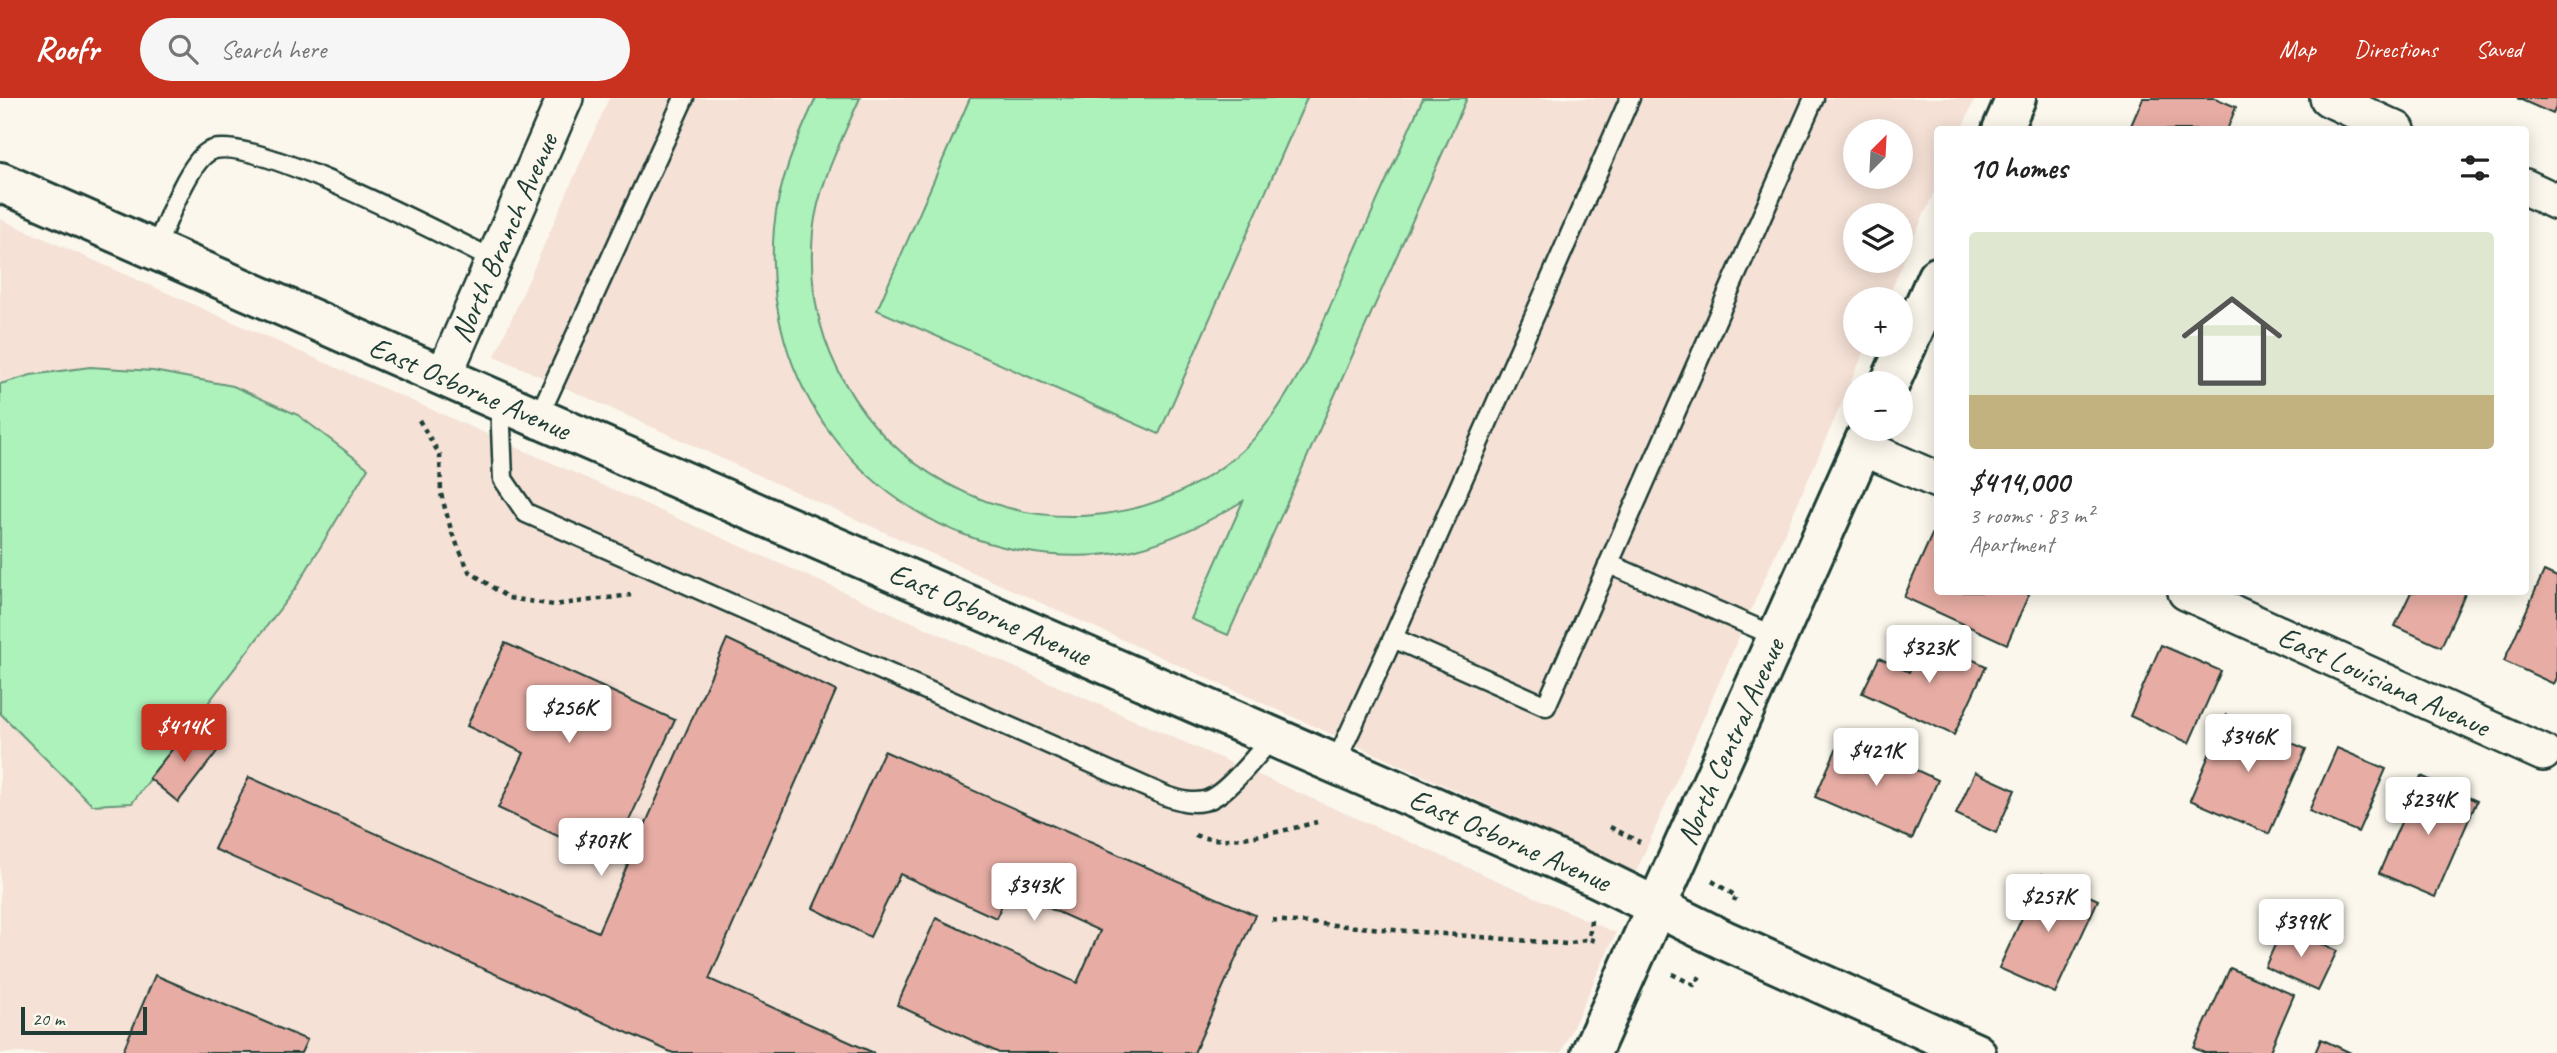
<!DOCTYPE html>
<html lang="en">
<head>
<meta charset="utf-8">
<style>
  :root { --surface:#fff; --page:#f6f6f6; --text:#222; --muted:#767676; --line:#e0e0e0; --accent:#c8321e }
  body { margin:0; font-family:Caveat,sans-serif; background:var(--page); color:var(--text); height:100vh; display:flex; flex-direction:column; font-size:26px; white-space:nowrap }
  * { box-sizing:border-box; margin:0 }
  p { font-size:23px; color:var(--muted) }
  .icon { flex:none; width:38px; height:38px; fill:none; stroke:currentColor; stroke-width:2; stroke-linecap:round; stroke-linejoin:round }
  .map { position:relative; flex:1; overflow:hidden }
  .panel { position:absolute; left:1934px; top:28px; width:595px; height:469px; display:flex; flex-direction:column; background:var(--surface); border-radius:7px; box-shadow:0 4px 18px #0003 }
  .panel>* { flex:none }
  .needle { width:46px; rotate:24deg }
  .controls { position:absolute; left:1843px; top:21px; display:grid; gap:14px }
  .controls a { display:grid; place-items:center; width:70px; height:70px; border-radius:50%; background:var(--surface); box-shadow:0 4px 18px #0003; font-size:35px }
  .scale { position:absolute; left:21px; bottom:18px; width:126px; box-sizing:border-box; padding-left:7px; border:4px solid #1f3d34; border-top:0; font-size:19px; line-height:24px; white-space:nowrap; color:#1f3d34; -webkit-text-stroke:5px #fbf7ec; paint-order:stroke }
  .price { position:absolute; translate:-50% -60px; padding:0 16px; border-radius:7px; background:#fff; color:#222; font-size:23px; line-height:46px; filter:drop-shadow(0 2px 4px #0008) }
  .price::after { content:''; position:absolute; left:50%; top:42px; width:21px; height:16px; margin-left:-10px; background:inherit; clip-path:polygon(0 0,100% 0,50% 100%) }
  .price.selected { background:var(--accent); color:#fff }
  ul { padding:0; list-style:none }
  li { display:grid; align-content:center; gap:14px; height:371px; padding:0 35px }
  li+li { border-top:2px solid var(--line) }
  li span { display:grid; place-items:center; height:217px; border-radius:7px; color:#555 }
  li>.icon { margin-inline-start:auto }
  span .icon { width:126px; height:126px; fill:#fffc; stroke-width:1 }
  li b { font-size:30px }
  h2 { display:flex; justify-content:space-between; align-items:center; height:84px; padding:0 35px; font-size:30px }
  header { display:flex; align-items:center; gap:42px; box-sizing:border-box; height:98px; padding:0 35px; background:var(--accent); color:#fff }
  header strong { font-size:33px }
  nav { display:flex; gap:38px; margin-inline-start:auto; font-size:24px }
  .search { width:490px; height:63px; background:var(--page); display:flex; align-items:center; gap:18px; box-sizing:border-box; padding:0 24px; border-radius:38px; color:var(--muted); font-size:26px }
  .map>svg:first-child { display:block }
</style>
</head>
<body>
<header>
<strong>Roofr</strong>
<div class="search"><svg class="icon" aria-label="search" viewBox="0 0 24 24"><circle cx="10" cy="10" r="6"/><path d="M15 15l6 6"/></svg>Search here</div>
<nav><a>Map</a><a>Directions</a><a>Saved</a></nav>
</header>
<div class="map">
<svg width="2557" height="955" viewBox="0 0 2557 955">
  <rect width="100%" height="100%" fill="#fbf7ec"/>
  <filter id="ink" filterUnits="userSpaceOnUse"><feTurbulence type="fractalNoise" baseFrequency=".0143" numOctaves="2"/><feDisplacementMap in="SourceGraphic" scale="14" xChannelSelector="R" yChannelSelector="G"/><feConvolveMatrix kernelMatrix="1 2 1 2 8 2 1 2 1" color-interpolation-filters="sRGB"/></filter>
  <g filter="url(#ink)">
    <path fill="#f5e1d6" fill-rule="evenodd" d="M 609,0 L 1975,0 L 1962,31 L 1937,32 L 1937,87 L 1887,201 L 1855,201 L 1855,247 L 1867,247 L 1636,774 L 495,258 ZM 1855,33 L 1900,33 L 1900,79 L 1855,79 ZM 1855,117 L 1900,117 L 1900,163 L 1855,163 Z
      M 0,121 L 1616,835 L 1561,955 L 0,955 Z"/>
    <path fill="#adf1bb" stroke="#669778" stroke-width="2" d="M 816,0 L 860,0 C 841,43 818,87 813,134 C 793,360 1051,502 1230,363 C 1263,337 1284,303 1304,267 L 1423,0 L 1467,0 L 1228,537 L 1191,521 L 1243,403 C 1208,424 1173,442 1133,452 C 1096,460 1054,459 1017,452 C 864,422 760,286 774,130 C 778,84 797,41 816,0 Z
      M 970,0 L 1307,0 L 1159,336 L 877,212 Z
      M 90,269 L 153,273 L 233,288 L 298,317 L 368,370 L 295,491 L 132,705 L 92,707 L 0,615 L 0,286 L 31,277 Z"/>
    <path fill="#e7ada4" stroke="#1f3d34" stroke-width="2" d="M 2143,0 L 2215,0 L 2236,9 L 2227,32 L 2129,32 Z
      M 2517,0 L 2557,0 L 2557,7 L 2553,16 Z
      M 1934,432 L 1937,433 L 1937,494 L 2030,494 L 2007,546 L 1904,499 Z
      M 2544,473 L 2557,479 L 2557,580 L 2554,586 L 2504,563 Z
      M 2411,494 L 2466,494 L 2441,549 L 2395,528 Z
      M 1925,539 L 1986,568 L 1954,637 L 1862,595 L 1879,560 L 1909,574 Z
      M 727,541 L 836,593 L 709,881 L 874,955 L 673,955 L 214,751 L 249,679 L 598,834 Z
      M 505,545 L 675,622 L 624,734 L 596,721 L 583,750 L 498,710 L 524,655 L 467,628 Z
      M 2161,547 L 2221,573 L 2189,645 L 2130,618 Z
      M 2226,617 L 2306,651 L 2269,736 L 2190,702 Z
      M 191,628 L 219,651 L 178,704 L 149,680 Z
      M 1842,638 L 1938,682 L 1912,741 L 1815,699 Z
      M 2337,650 L 2386,671 L 2358,734 L 2309,713 Z
      M 884,653 L 1255,817 L 1194,955 L 999,955 L 897,907 L 936,820 L 1077,885 L 1100,833 L 1009,792 L 996,820 L 900,776 L 870,839 L 813,810 Z
      M 1975,674 L 2015,692 L 1996,735 L 1956,716 Z
      M 2421,678 L 2477,703 L 2435,799 L 2379,775 Z
      M 2042,776 L 2098,802 L 2055,895 L 1999,870 Z
      M 2283,829 L 2337,853 L 2318,893 L 2265,869 Z
      M 2230,870 L 2294,897 L 2269,955 L 2205,955 L 2194,950 Z
      M 155,877 L 307,942 L 301,955 L 122,955 Z
      M 2321,941 L 2351,955 L 2315,955 Z"/>
    <g fill="none" stroke-linecap="round" stroke-linejoin="round">
      <g stroke="#1f3d34" stroke-width="23">
        <path id="service" d="M 155,152 C 165,129 187,67 208,54 C 244,31 451,141 494,162
          M 500,304 L 503,381 L 526,415 L 1166,698 C 1179,702 1190,706 1204,703 C 1225,699 1257,656 1273,639
          M 538,320 L 684,0
          M 1609,466 L 1777,539
          M 1393,540 L 1546,608 L 1814,0
          M 1335,666 L 1393,540 L 1630,0"/>
      </g>
      <g stroke="#1f3d34" stroke-width="40">
        <g id="minor">
          <path d="M 2328,0 L 2397,32"/>
          <path d="M 2525,89 L 2557,104"/>
          <path id="s1" d="M 443,279 L 565,0"/>
          <path d="M 1862,349 L 1937,382"/>
          <path id="s2" d="M 2186,494 L 2543,655"/>
        </g>
      </g>
      <g stroke="#1f3d34" stroke-width="44">
        <g id="tertiary">
          <path d="M 2002,32 L 2016,0"/>
          <path id="s3" d="M 0,84 L 538,320 L 1596,779 L 1724,842 L 1976,955"/>
          <path d="M 1890,285 L 1937,179"/>
          <path id="s4" d="M 1591,955 L 1870,331"/>
        </g>
      </g>
      <path stroke="#1f3d34" stroke-width="4.5" stroke-dasharray="5 5" stroke-linecap="butt" d="M 419,322 L 440,357 L 441,396 L 452,435 L 469,473 L 508,500 L 554,507 L 631,497
        M 1610,729 L 1640,744
        M 1195,737 C 1224,749 1287,732 1317,724
        M 1712,783 L 1736,798 L 1734,803
        M 1272,822 L 1567,846 L 1589,841
        M 1591,822 L 1589,841 L 1596,843
        M 1672,876 L 1694,887 L 1701,877"/>
      <use href="#service" stroke="#fbf7ec" stroke-width="18"/>
      <use href="#minor" stroke="#fbf7ec" stroke-width="35"/>
      <use href="#tertiary" stroke="#fbf7ec" stroke-width="38"/>
    </g>
  </g>
  <g text-anchor="middle" dominant-baseline="central" stroke-width="7" stroke-linejoin="round" paint-order="stroke">
    <g font-size="30" fill="#1f3d34" stroke="#fbf7ec">
      <text stroke="none"><textPath href="#s1" startOffset="152">North Branch Avenue</textPath></text>
      <text stroke="none"><textPath href="#s3" startOffset="513">East Osborne Avenue</textPath></text>
      <text stroke="none"><textPath href="#s3" startOffset="1080">East Osborne Avenue</textPath></text>
      <text stroke="none"><textPath href="#s2" startOffset="217">East Louisiana Avenue</textPath></text>
      <text stroke="none"><textPath href="#s4" startOffset="341">North Central Avenue</textPath></text>
      <text stroke="none"><textPath href="#s3" startOffset="1647">East Osborne Avenue</textPath></text>
    </g>
  </g>
</svg>
<div class="controls">
<a><svg class="needle" viewBox="-14 -14 28 28"><path d="M0-13l5 13h-10z" fill="#e53935"/><path d="M0 13l5-13h-10z" fill="#767676"/></svg></a>
<a><svg class="icon" aria-label="layers" viewBox="0 0 24 24"><path d="M12 4l9 5-9 5-9-5zM3 14l9 5 9-5"/></svg></a>
<a>+</a>
<a>−</a>
</div>
<div class="scale">20 m</div>
<b class="price" style="left:1929px;top:587px">$323K</b>
<b class="price" style="left:569px;top:647px">$256K</b>
<b class="price selected" style="left:184px;top:666px">$414K</b>
<b class="price" style="left:2248px;top:676px">$346K</b>
<b class="price" style="left:1876px;top:690px">$421K</b>
<b class="price" style="left:2428px;top:739px">$234K</b>
<b class="price" style="left:601px;top:780px">$707K</b>
<b class="price" style="left:1034px;top:825px">$343K</b>
<b class="price" style="left:2048px;top:836px">$257K</b>
<b class="price" style="left:2301px;top:861px">$399K</b>
<section class="panel">
<h2>10 homes<svg class="icon" aria-label="filters" viewBox="0 0 24 24"><path d="M4 7h16M4 17h16"/><circle cx="9" cy="7" r="2"/><circle cx="15" cy="17" r="2"/></svg></h2>
<ul>
<li><span style="background:linear-gradient(#dfe7d0 75%,#c2b280 0)"><svg class="icon" aria-label="home" viewBox="0 0 24 24"><path d="M3 11l9-7 9 7M6 9v11h12V9"/></svg></span><div><b>$414,000</b><p>3 rooms · 83 m²</p><p>Apartment</p></div></li>
</ul>
</section>
</div>
</body>
</html>
